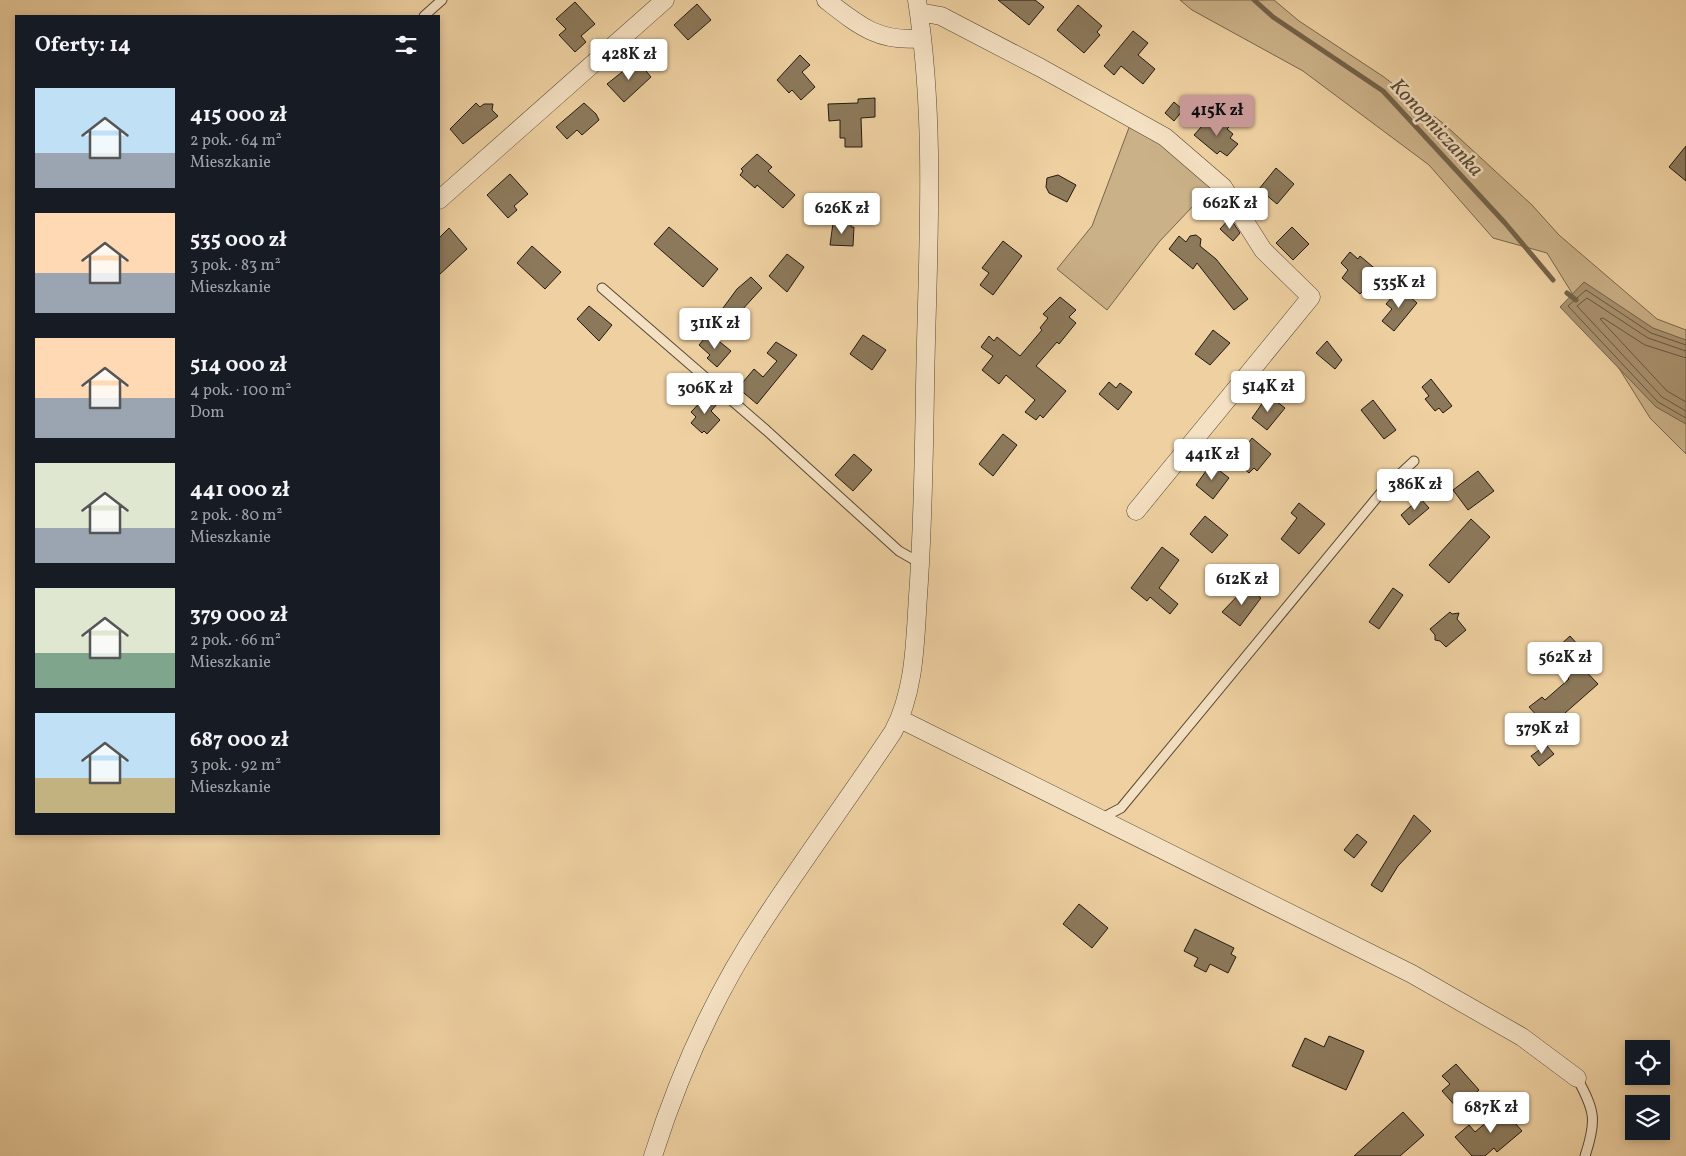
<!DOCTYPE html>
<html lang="pl">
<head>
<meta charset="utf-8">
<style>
  :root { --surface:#171b24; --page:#20242c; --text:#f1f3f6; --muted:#9ea1a6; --accent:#c59692 }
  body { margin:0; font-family:Vollkorn,serif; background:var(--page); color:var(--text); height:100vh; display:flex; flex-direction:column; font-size:19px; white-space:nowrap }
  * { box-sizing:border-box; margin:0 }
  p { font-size:16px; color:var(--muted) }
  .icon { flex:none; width:28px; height:28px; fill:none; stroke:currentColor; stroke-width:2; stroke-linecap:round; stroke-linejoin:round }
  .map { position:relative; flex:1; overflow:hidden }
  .drawer { position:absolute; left:15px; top:15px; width:425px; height:820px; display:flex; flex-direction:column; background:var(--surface); border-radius:0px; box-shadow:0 2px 8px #0003 }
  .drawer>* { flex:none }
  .fabs { position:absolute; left:1625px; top:1040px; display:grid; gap:10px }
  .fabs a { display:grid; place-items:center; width:45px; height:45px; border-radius:0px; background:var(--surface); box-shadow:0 2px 8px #0003; font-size:25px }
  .price { position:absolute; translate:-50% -42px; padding:0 11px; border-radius:5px; background:#fff; color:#222; font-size:16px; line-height:32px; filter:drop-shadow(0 1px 2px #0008) }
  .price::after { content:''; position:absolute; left:50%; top:30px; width:15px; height:11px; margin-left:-8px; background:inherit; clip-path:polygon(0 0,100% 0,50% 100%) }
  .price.active { background:var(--accent); color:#111 }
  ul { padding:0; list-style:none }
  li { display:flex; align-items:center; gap:15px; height:125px; padding:0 20px }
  li span { display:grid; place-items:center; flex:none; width:140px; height:100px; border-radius:0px; color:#555 }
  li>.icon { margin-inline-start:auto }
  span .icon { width:60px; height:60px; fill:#fffc; stroke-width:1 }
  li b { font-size:21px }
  h2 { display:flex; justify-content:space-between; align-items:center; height:60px; padding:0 20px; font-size:21px }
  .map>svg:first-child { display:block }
</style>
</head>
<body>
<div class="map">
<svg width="1686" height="1156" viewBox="0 0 1686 1156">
  <rect width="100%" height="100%" fill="#eed0a1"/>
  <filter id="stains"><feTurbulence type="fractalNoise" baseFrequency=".004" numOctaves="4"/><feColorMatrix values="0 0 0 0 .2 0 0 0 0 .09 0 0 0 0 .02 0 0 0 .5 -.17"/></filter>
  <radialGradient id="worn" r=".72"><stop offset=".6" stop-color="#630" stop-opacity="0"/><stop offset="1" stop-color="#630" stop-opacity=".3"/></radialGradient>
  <path fill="#cbb188" stroke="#76664c" d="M 1180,0 L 1274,0 L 1299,21 L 1384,77 L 1444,124 L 1532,205 L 1559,235 L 1657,319 L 1686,330 L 1686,454 L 1650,418 L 1547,253 L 1493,238 L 1429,165 L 1303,71 L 1192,10 Z
    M 1130,125 L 1166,144 L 1210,188 L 1159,242 L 1107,310 L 1057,269 L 1092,226 Z"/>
  <path fill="#a9926f" stroke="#736249" d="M 1584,282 L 1653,328 L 1686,340 L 1686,424 L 1656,407 L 1560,307 Z"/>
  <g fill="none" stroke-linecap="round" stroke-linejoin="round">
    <path stroke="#66563f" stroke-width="1" d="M 1686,345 L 1651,333 L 1586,290 L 1568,306 L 1658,402 L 1686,418
      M 1686,351 L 1648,338 L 1587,298 L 1577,306 L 1662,397 L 1686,411
      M 1686,358 L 1645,345 L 1603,318 L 1600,319 L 1667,391 L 1686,402"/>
    <path stroke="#736249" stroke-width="5" d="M 1254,0 L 1273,17 L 1383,91 L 1505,223 L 1553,280
      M 1567,293 L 1576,300"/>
  </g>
  <path fill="#8c795b" stroke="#221a0f" d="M 998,0 L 1035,0 L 1044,7 L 1029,25 Z
    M 575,2 L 595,24 L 581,36 L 586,42 L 575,52 L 559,35 L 566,29 L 556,19 Z
    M 697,4 L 711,20 L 688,40 L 674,25 Z
    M 1078,5 L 1102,26 L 1097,32 L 1100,35 L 1084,53 L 1057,30 Z
    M 1133,31 L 1148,43 L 1138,55 L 1155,69 L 1143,84 L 1121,66 L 1114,75 L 1104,66 Z
    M 800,55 L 810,65 L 802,72 L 815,87 L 801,100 L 792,90 L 789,93 L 777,80 Z
    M 637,60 L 651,77 L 624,102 L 607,84 Z
    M 875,98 L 875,117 L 861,118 L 862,147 L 845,147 L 845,138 L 840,138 L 840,120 L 829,121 L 828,104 L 858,103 L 858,99 Z
    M 1174,102 L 1183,110 L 1174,121 L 1165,113 Z
    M 476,103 L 480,107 L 484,104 L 493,104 L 492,110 L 498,116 L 463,144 L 450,129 Z
    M 584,103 L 596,114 L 599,120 L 582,135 L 577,130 L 567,139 L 556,127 Z
    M 1211,116 L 1229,127 L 1227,129 L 1233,134 L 1230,138 L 1238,144 L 1227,156 L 1220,151 L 1217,154 L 1194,135 Z
    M 1686,146 L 1686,181 L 1669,167 Z
    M 757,154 L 772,167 L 768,171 L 795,195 L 783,208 L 757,185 L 755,188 L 740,175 L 743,171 L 741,169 Z
    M 1276,168 L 1294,184 L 1277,204 L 1259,189 Z
    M 510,174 L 528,194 L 514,206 L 517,210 L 508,218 L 487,195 Z
    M 1058,175 L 1076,185 L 1067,202 L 1049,193 L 1046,187 L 1047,178 Z
    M 1230,218 L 1240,233 L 1233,241 L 1220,229 Z
    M 833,223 L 851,223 L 851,227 L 854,227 L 853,246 L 830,245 Z
    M 669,227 L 718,269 L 703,287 L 654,244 Z
    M 1292,227 L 1309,244 L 1293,260 L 1276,243 Z
    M 449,228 L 467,249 L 439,275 L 439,238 Z
    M 1196,235 L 1201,239 L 1200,246 L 1216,259 L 1248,299 L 1234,310 L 1197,263 L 1193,269 L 1169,249 L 1179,236 L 1186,242 L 1190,236 Z
    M 1003,241 L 1022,256 L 993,295 L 980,285 L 989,273 L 982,268 Z
    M 532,246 L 561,272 L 545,289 L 517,263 Z
    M 1350,252 L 1358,259 L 1360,256 L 1379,272 L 1360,294 L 1342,278 L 1348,270 L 1341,263 Z
    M 787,254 L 804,267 L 787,292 L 769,276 Z
    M 751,277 L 762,288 L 741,311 L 743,313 L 734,324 L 720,312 L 737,289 Z
    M 1400,288 L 1417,303 L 1394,331 L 1382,321 L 1392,309 L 1386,304 Z
    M 1060,297 L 1076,310 L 1069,317 L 1076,323 L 1059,344 L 1057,342 L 1036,366 L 1066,391 L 1043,418 L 1040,415 L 1036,420 L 1025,412 L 1035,400 L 1006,375 L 999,384 L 982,370 L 993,356 L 981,347 L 989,336 L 994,341 L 997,337 L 1020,356 L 1042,330 L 1040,328 L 1048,318 L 1043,314 Z
    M 589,306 L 612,325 L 599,341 L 577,319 Z
    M 1213,330 L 1230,343 L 1210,365 L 1195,354 Z
    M 709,333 L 731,351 L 717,367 L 707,358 L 710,355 L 699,345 Z
    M 863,335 L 886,350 L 872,370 L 850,354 Z
    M 1327,341 L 1342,360 L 1335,369 L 1316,353 Z
    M 776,342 L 797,355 L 757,404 L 738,388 L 754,369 L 763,377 L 777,361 L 767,353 Z
    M 1431,379 L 1452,406 L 1443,413 L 1439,408 L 1435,411 L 1425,399 L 1429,396 L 1422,387 Z
    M 1109,382 L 1116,388 L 1120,383 L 1132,392 L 1118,410 L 1099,394 Z
    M 708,394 L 718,403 L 711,411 L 720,420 L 707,434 L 704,431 L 702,433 L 691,423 L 696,417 L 691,412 Z
    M 1268,395 L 1285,408 L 1267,430 L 1252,418 Z
    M 1373,400 L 1396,430 L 1384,439 L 1361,410 Z
    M 1003,434 L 1017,445 L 993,476 L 979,464 Z
    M 1252,438 L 1271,454 L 1257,471 L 1254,468 L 1249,473 L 1232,459 L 1244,443 L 1247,445 Z
    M 854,454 L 872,470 L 853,491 L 835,475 Z
    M 1211,464 L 1229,478 L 1213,499 L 1196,485 Z
    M 1478,471 L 1494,491 L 1468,510 L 1453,490 Z
    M 1420,498 L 1429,508 L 1409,525 L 1401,515 Z
    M 1299,503 L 1325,524 L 1299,554 L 1281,539 L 1297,518 L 1291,513 Z
    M 1205,516 L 1228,535 L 1212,553 L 1190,534 Z
    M 1471,519 L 1490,537 L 1449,583 L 1429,565 Z
    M 1162,547 L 1179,560 L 1159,588 L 1178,604 L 1170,614 L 1150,597 L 1147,601 L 1131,588 Z
    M 1247,586 L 1261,598 L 1240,626 L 1222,612 Z
    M 1393,588 L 1403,595 L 1379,629 L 1369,622 Z
    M 1450,612 L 1452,614 L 1459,613 L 1457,619 L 1466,630 L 1446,647 L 1440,641 L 1435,640 L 1435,635 L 1430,629 Z
    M 1570,636 L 1588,656 L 1579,664 L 1598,684 L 1548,728 L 1529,707 L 1542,697 L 1545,700 L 1569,679 L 1548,656 Z
    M 1546,745 L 1554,754 L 1539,766 L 1531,756 Z
    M 1414,815 L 1431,831 L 1398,866 L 1382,892 L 1371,885 Z
    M 1357,834 L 1367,842 L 1354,858 L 1344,850 Z
    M 1079,904 L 1108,928 L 1092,948 L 1063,924 Z
    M 1195,929 L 1234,948 L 1231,954 L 1236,957 L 1228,973 L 1210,964 L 1206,972 L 1194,966 L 1198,958 L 1184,951 Z
    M 1329,1036 L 1364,1051 L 1346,1090 L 1292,1066 L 1305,1038 L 1324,1047 Z
    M 1456,1064 L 1479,1090 L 1458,1109 L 1442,1091 L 1450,1084 L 1442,1076 Z
    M 1502,1109 L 1506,1114 L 1512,1109 L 1520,1118 L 1515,1123 L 1522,1131 L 1497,1152 L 1494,1148 L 1485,1156 L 1472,1156 L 1455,1137 L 1469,1125 L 1475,1132 Z
    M 1403,1112 L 1424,1135 L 1400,1156 L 1354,1156 Z"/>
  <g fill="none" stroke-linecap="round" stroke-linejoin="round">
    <g stroke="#554834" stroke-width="11">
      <path id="service" d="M 424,16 L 442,0
        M 602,288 L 766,430 L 899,551 L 920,563
        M 1102,818 L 1121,808 L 1384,489 L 1414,461
        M 1577,1078 C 1595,1111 1597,1120 1585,1156"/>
    </g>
    <g stroke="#554834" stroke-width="19">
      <path id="minor" d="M 826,0 C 858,25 879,43 922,38
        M 919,12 L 941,16 L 1041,68 L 1165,137 L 1223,187 L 1263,250 L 1311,297 L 1136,511
        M 439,200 L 665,0
        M 900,719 L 1412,974 L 1522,1037 L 1577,1078
        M 653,1156 C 679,1074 716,992 764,920 C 806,856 851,795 893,732 C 915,691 915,642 918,596 C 923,527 924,458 925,388 C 927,259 937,128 917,0"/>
    </g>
    <use href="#service" stroke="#f4e0c2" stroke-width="9"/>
    <use href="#minor" stroke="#f4e0c2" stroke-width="18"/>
  </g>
  <g text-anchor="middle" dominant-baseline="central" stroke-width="5" stroke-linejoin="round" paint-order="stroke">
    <g font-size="21" font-style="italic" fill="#584a35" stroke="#f4e0c2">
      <text transform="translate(1436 128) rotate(47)">Konopniczanka</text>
    </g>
  </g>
  <rect width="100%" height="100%" filter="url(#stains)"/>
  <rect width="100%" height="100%" fill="url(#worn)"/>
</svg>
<div class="fabs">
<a><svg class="icon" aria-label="locate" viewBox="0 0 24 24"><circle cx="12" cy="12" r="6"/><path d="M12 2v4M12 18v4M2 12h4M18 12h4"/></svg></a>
<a><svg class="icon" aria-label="layers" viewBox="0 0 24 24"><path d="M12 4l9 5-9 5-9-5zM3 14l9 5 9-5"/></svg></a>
</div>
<b class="price" style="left:629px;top:81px">428K zł</b>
<b class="price active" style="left:1217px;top:137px">415K zł</b>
<b class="price" style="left:1230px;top:230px">662K zł</b>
<b class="price" style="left:842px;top:235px">626K zł</b>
<b class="price" style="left:1399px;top:309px">535K zł</b>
<b class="price" style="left:715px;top:350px">311K zł</b>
<b class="price" style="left:1268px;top:413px">514K zł</b>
<b class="price" style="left:705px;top:415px">306K zł</b>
<b class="price" style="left:1212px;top:481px">441K zł</b>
<b class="price" style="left:1415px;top:511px">386K zł</b>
<b class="price" style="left:1242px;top:606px">612K zł</b>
<b class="price" style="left:1565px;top:684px">562K zł</b>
<b class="price" style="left:1542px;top:755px">379K zł</b>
<b class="price" style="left:1491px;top:1134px">687K zł</b>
<section class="drawer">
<h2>Oferty: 14<svg class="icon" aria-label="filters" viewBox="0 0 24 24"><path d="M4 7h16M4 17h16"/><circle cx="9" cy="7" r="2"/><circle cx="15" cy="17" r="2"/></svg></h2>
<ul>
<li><span style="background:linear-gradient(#bfe0f5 65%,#9aa5b1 0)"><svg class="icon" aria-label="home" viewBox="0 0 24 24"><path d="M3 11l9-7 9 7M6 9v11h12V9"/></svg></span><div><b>415 000 zł</b><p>2 pok. · 64 m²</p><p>Mieszkanie</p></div></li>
<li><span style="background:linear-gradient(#ffd9b3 60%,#9aa5b1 0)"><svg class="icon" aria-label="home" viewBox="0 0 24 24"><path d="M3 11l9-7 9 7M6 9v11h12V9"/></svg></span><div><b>535 000 zł</b><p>3 pok. · 83 m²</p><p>Mieszkanie</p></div></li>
<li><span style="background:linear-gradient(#ffd9b3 60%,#9aa5b1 0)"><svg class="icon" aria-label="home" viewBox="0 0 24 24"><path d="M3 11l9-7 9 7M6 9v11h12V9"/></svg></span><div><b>514 000 zł</b><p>4 pok. · 100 m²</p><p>Dom</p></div></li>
<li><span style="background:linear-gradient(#dfe7d0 65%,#9aa5b1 0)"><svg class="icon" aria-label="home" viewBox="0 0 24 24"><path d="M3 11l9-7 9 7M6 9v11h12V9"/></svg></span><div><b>441 000 zł</b><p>2 pok. · 80 m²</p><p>Mieszkanie</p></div></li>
<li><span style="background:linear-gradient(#dfe7d0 65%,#7fa58c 0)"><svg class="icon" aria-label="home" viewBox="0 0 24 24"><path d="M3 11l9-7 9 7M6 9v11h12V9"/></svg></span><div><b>379 000 zł</b><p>2 pok. · 66 m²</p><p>Mieszkanie</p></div></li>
<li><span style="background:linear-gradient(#bfe0f5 65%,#c2b280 0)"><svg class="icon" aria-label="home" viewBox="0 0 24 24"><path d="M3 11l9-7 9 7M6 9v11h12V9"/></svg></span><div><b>687 000 zł</b><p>3 pok. · 92 m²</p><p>Mieszkanie</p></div></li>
</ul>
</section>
</div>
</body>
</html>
